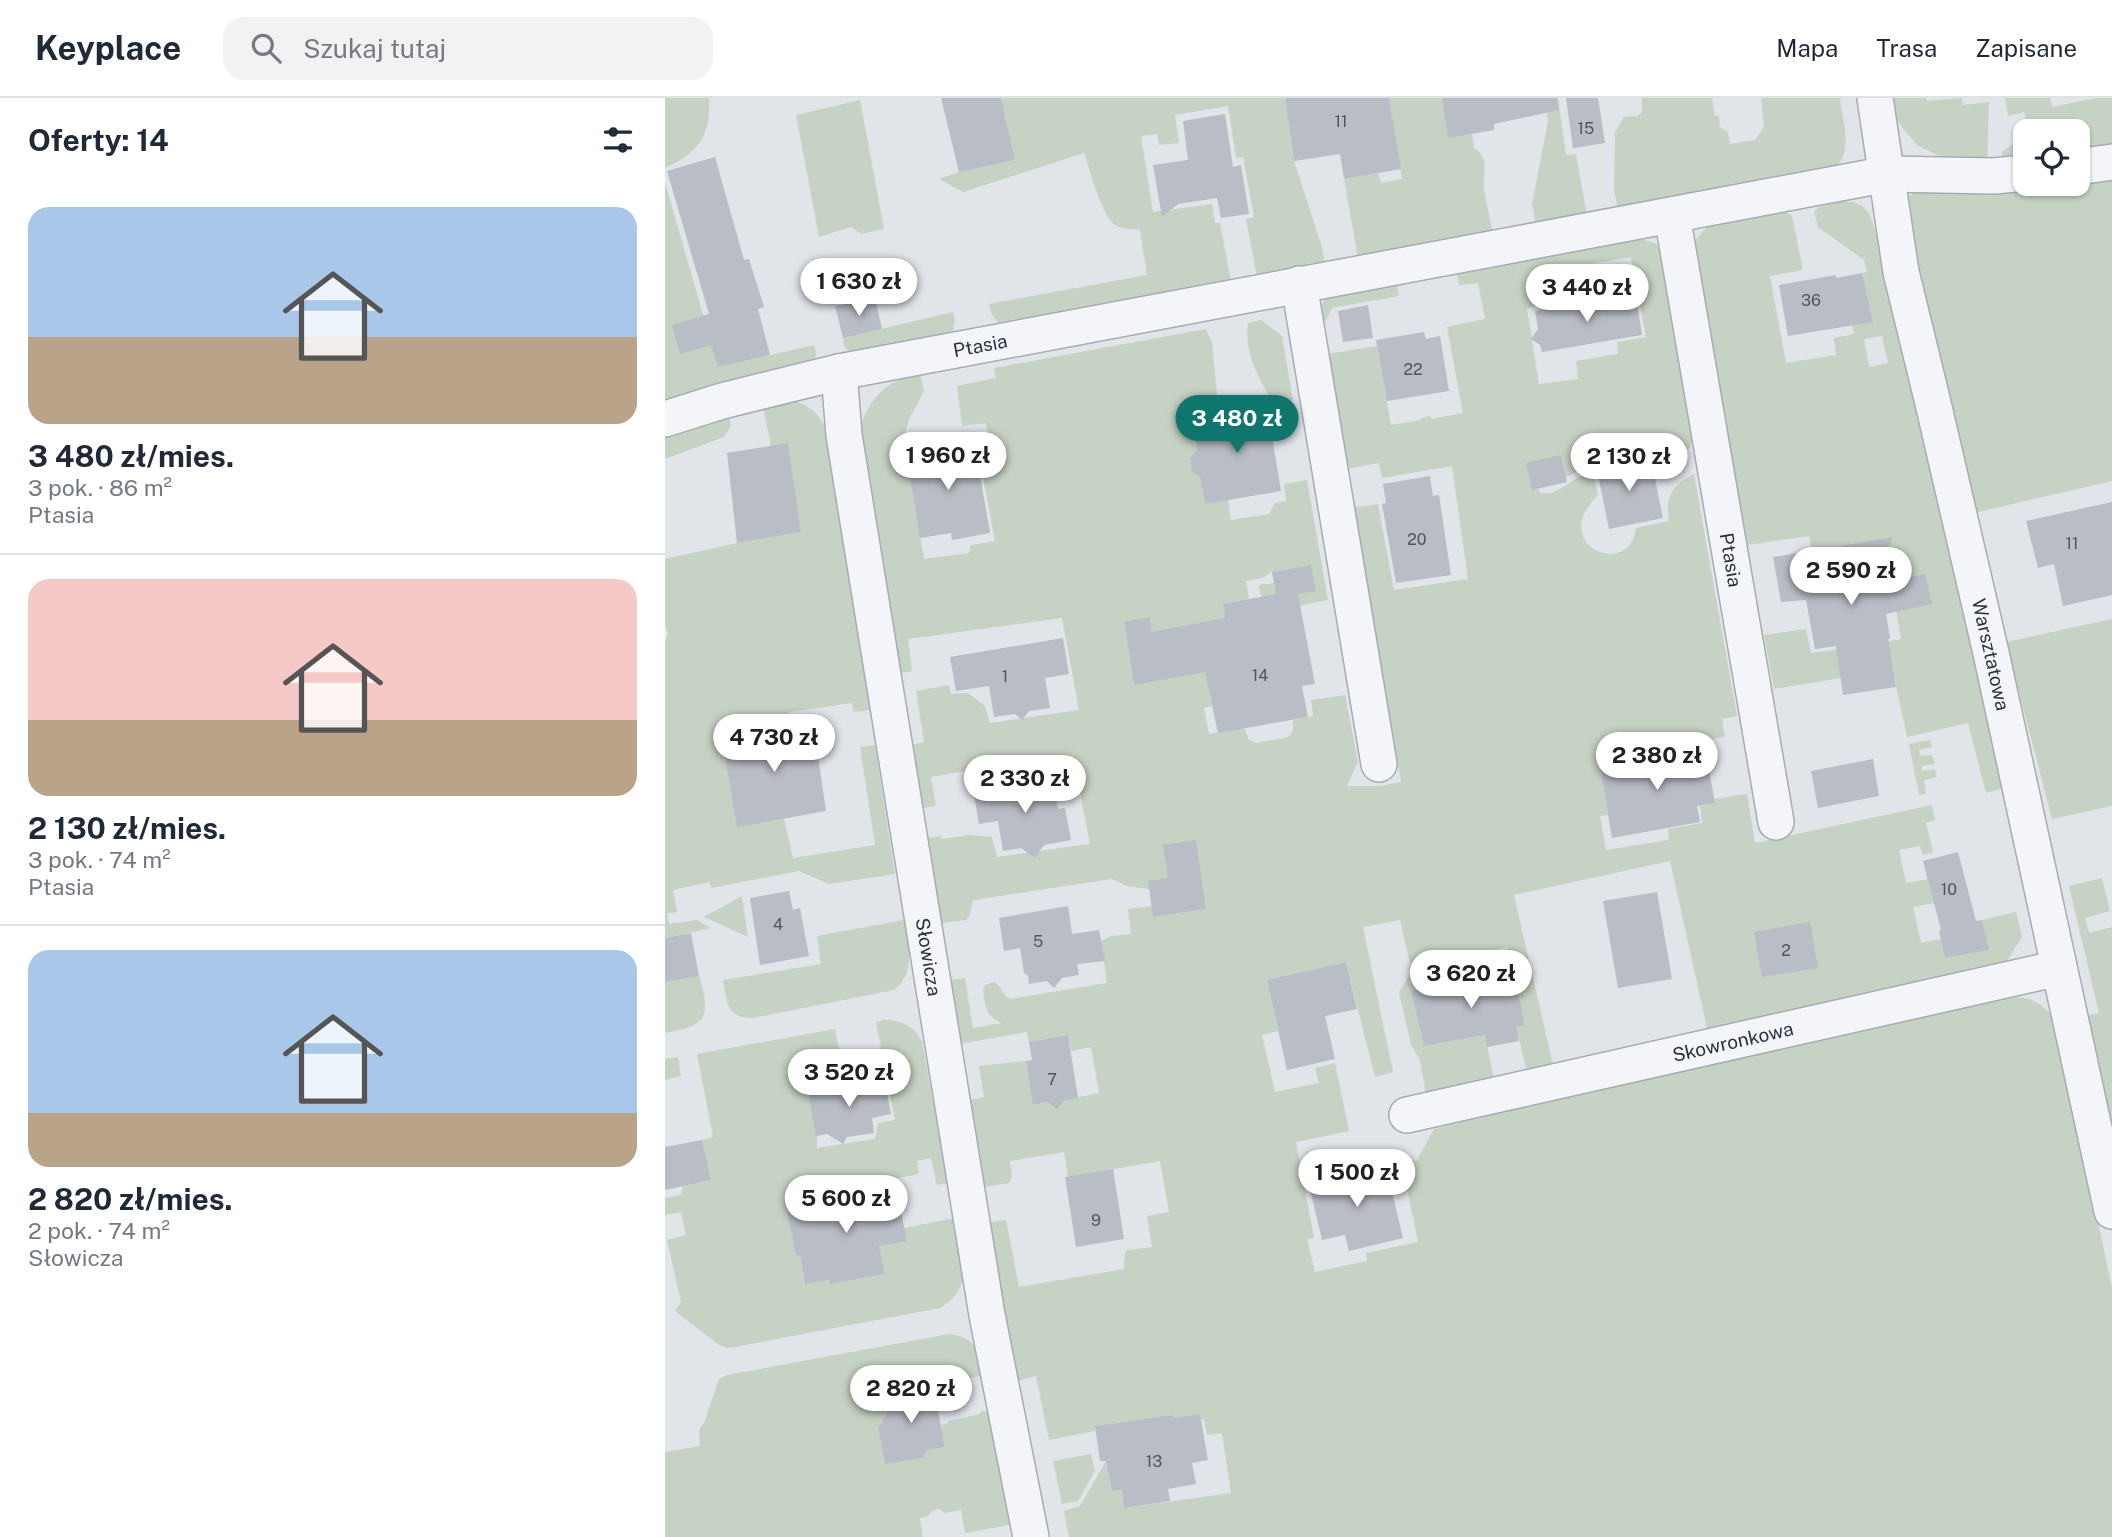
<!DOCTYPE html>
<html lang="pl">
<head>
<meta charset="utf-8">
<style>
  :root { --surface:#fff; --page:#f2f2f3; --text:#1f2937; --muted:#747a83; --line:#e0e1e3; --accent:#0f766e }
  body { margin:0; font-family:"Public Sans",sans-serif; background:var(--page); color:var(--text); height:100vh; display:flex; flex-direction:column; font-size:26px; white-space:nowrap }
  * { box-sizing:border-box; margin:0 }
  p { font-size:23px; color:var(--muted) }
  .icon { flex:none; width:38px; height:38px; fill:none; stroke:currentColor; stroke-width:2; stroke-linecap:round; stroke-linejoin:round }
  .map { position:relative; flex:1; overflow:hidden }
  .sheet { display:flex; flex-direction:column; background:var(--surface); width:665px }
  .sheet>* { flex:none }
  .fabs { position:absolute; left:1348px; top:21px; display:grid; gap:14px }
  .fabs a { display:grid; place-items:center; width:77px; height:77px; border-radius:14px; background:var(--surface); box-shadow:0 2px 5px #0004; font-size:35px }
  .price { position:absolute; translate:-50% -60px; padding:0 16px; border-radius:24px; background:#fff; color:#222; font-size:23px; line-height:46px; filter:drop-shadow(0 2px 4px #0008) }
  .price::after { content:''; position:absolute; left:50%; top:42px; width:21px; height:16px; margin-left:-10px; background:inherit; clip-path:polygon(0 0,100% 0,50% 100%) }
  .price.on { background:var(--accent); color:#fff }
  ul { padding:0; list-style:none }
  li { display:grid; align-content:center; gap:14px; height:371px; padding:0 28px }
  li+li { border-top:2px solid var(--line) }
  li span { display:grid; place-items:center; height:217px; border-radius:21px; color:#555 }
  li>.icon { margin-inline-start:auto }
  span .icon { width:126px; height:126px; fill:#fffc; stroke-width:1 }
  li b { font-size:30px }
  h2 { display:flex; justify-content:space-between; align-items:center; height:84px; padding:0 28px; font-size:30px }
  header { display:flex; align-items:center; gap:42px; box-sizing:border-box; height:98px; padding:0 35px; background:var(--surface); border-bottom:2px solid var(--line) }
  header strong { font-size:33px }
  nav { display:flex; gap:38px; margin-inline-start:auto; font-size:24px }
  .search { width:490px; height:63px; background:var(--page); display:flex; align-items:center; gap:18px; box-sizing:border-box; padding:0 24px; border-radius:21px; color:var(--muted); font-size:26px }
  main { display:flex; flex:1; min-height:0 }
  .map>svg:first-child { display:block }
</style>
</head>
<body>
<header>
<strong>Keyplace</strong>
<div class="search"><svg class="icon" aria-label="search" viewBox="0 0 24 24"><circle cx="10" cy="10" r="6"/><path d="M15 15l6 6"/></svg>Szukaj tutaj</div>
<nav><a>Mapa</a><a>Trasa</a><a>Zapisane</a></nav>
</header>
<main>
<section class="sheet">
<h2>Oferty: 14<svg class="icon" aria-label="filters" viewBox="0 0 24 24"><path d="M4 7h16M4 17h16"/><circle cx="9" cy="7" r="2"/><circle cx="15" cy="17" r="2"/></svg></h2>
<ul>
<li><span style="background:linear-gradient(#a9c7e8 60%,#b9a48a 0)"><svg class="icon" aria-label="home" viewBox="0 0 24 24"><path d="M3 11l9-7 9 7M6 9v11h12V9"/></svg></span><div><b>3 480 zł/mies.</b><p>3 pok. · 86 m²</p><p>Ptasia</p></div></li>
<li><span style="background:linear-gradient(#f6c9c9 65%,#b9a48a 0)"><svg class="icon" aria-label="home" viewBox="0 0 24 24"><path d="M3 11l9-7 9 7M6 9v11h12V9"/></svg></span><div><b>2 130 zł/mies.</b><p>3 pok. · 74 m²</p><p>Ptasia</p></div></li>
<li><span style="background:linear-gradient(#a9c7e8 75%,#b9a48a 0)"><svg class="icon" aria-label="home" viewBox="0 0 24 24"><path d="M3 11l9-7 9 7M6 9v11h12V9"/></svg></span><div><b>2 820 zł/mies.</b><p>2 pok. · 74 m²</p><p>Słowicza</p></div></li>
</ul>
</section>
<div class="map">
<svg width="1447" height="1439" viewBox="0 0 1447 1439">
  <rect width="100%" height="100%" fill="#e1e4e9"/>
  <path fill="#c6d2c3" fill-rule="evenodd" d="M 0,0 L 44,0 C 46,37 34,55 0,70 Z
    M 336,0 L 620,0 L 629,63 L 656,146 L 660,166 L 592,179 L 581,121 L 589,119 L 578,59 L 571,60 L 563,8 L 510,17 L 514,45 L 494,47 L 492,36 L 476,38 L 488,114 L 547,106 L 550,125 L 555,125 L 566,184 L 336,228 L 327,217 L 324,206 L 482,177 L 475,132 C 469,131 458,131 452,128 C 437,121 425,71 419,55 L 298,94 L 274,81 L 294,74 L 350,62 Z
    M 724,0 L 777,0 L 783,39 L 807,36 L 809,50 C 826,61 817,74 819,91 C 821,105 825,121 828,135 L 693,160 L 679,81 L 713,75 L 716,85 L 737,81 Z
    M 880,0 L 893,0 L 901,57 L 911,56 L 922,118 L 871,127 L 867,106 L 883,23 Z
    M 977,0 L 1047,0 L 1050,18 L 1054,18 L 1055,29 L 1063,34 L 1065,46 L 1090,42 L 1099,29 L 1096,0 L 1175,0 C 1177,22 1189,53 1170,70 L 953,112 L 949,91 L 950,34 L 959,19 L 973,18 L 977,14 Z
    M 1228,0 L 1261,0 L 1262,3 L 1297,0 L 1298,7 L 1324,4 L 1322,65 L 1282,62 L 1252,47 L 1236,28 L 1231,19 Z
    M 1340,0 L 1385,0 L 1387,9 L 1432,0 L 1447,0 L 1447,47 L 1412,54 L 1412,33 L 1360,33 L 1360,64 L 1337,65 L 1337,54 C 1352,43 1365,35 1359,14 L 1343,18 Z
    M 195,2 L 219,131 L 196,136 L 186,129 L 154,139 L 131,17 Z
    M 1447,74 L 1447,383 L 1309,415 L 1245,174 L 1242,101 L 1251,92 L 1375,86 L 1412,86 Z
    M 0,84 L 53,269 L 149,247 L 151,254 L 150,264 L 0,307 Z
    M 1178,103 C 1200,104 1204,112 1210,132 L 1339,690 L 1321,695 L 1303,625 L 1242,639 L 1229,578 L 1206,547 L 1236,541 L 1231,511 L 1222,512 L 1210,442 L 1147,452 L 1144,438 L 1082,447 L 1028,145 L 1040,131 L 1046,127 L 1121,114 L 1127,118 L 1138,172 L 1105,178 L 1121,265 L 1171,257 L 1169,240 L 1189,236 L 1186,220 L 1206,216 L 1197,175 L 1202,174 L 1199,162 L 1153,129 L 1149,114 L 1154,109 ZM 1217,238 L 1223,265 L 1204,269 L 1199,241 Z
    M 975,141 L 990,145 L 997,153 L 1029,335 L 1025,350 L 1016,351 C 995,331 978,341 951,345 L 954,361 L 926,367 L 901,379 L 896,357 L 867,392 L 873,391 L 875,395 C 896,399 908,375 928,376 L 933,397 C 881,449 966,481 971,430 L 1004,423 C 1000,399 1007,387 1029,376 L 1072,618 L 1057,621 L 1060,639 L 1039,642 L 1040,650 L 935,668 L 943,717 L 935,718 L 941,752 L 1004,742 L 1003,731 L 1037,725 L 1035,708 L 1050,705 L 1049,701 L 1082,696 L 1090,745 L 1267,707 L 1270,722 L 1261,725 L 1268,754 L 1258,757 L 1255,748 L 1234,752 L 1241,785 L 1263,781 L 1269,805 L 1248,809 L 1256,845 L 1276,841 L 1281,860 L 1323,852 L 1317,822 L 1351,814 L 1357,839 L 1340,866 L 1042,930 L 1005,763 L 849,797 L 888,967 L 862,973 L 851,929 L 860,926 L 842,849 L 759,866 L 764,889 L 746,893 L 759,948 L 820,937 L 829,981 L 761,997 L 755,962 L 746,947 L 734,894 L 747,873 L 735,822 L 698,829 L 728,974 L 710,979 L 681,864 L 602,882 L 613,933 L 597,937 L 610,994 L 654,985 L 650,970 L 670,965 L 684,1033 L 631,1044 L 649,1140 L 642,1141 L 650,1174 L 702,1163 L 701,1155 L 753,1144 L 735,1055 L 751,1064 L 769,1031 L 1321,901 C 1355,899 1369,894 1391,923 L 1447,1190 L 1447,1439 L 404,1439 L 399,1413 L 415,1408 L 441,1363 L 447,1393 L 457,1392 L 460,1410 L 566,1395 L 557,1335 L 542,1337 L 539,1321 L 536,1321 L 535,1316 L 509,1320 L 508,1317 L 465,1327 L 464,1323 L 430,1328 L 430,1333 L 384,1342 L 371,1278 L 351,1283 L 320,1125 L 341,1122 L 354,1189 L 459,1171 L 460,1154 L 463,1152 L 487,1149 L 482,1118 L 504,1114 L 495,1063 L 403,1079 L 399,1054 L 345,1063 L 347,1079 L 344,1085 L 314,1090 L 300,1003 L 319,999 L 314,968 L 361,963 L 369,1007 L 384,1004 L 389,1009 L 395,1008 L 399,1002 L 434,995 L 426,949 L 406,953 L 403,937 L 364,944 L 362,934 L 289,947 L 279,883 L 300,880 L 308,930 L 337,925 C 319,917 321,909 318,892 L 320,887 L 329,884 C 338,889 337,898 345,901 L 442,885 L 436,843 L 446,838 L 466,836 L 463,811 L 487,808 L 489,819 L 541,811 L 536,776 L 484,791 L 462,788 L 447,781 L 315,801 L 308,803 L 304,819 L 301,822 L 269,826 L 256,741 L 276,738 L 277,741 L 304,737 L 327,739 L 332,759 L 425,746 L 413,683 L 384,687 L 381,673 L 330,681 L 331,690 L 305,695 L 302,673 L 266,679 L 271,708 L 252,711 L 242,648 L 259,644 L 251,593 L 284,587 L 286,596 L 303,595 L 320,608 L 325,625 L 414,612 L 397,520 L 243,541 L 247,573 L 231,576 L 195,329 C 205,300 223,280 255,276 L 259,293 L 244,321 L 238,342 L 259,461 L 304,455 L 306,447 L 330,443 L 318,379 L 325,361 L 321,325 L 297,328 L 292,288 L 331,280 L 329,270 L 541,231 L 547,244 L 552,296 L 547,298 L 552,333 L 525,360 L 527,374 L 535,379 L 540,406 L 563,402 L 566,422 L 604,416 L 610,405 L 621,403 L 619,386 L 642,382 L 663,502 L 599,514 L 594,487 L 609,485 L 612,499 L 651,492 L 646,467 L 607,474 L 597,480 L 581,483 L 584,501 L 558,506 L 560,520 L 536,550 L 547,608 L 539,610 L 544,636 L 579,630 L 584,642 L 591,645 L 623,639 L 628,633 L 628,622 L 648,618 L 646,602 L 680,597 L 693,664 L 682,688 L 716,688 L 736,684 L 688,410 L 713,406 L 729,492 L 803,481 L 787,368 L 717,380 L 714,365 L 675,372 L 652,216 L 658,204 L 663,198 L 732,186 L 734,198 L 667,210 L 657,231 L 662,256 L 712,248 L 726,327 L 756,322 L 756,320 L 765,318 L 766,321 L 798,315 L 782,229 L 820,221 L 813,185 L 794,187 L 792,174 ZM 966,159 L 981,239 L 952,244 L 953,256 L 911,263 L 913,281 L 874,286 L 862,210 L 872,208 L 878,193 L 890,185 L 888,172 ZM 485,520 L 495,582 L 469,586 L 459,525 Z
    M 288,214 L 290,223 L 287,237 L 186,256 L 179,248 L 178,240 Z
    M 596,222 L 617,238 L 628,302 L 608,304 C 593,279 579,255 583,225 Z
    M 124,302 C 140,305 152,313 159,327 L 205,612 L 189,614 L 187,605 L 124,614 L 125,627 L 56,638 L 72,728 L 119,721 L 128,760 L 210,747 L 195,649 L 210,647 L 230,776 L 164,786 L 134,773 L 46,790 L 45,784 L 8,792 L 12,814 L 2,816 L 4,826 L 32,822 L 46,830 L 0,840 L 0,545 L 3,535 L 0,527 L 0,461 L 72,445 L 136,434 L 123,346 L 106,348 L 99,313 L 99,310 Z
    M 62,318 L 64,320 L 66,328 L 59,339 L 0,361 L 0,339 L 51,320 Z
    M 1447,521 L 1447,708 L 1387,721 L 1341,544 Z
    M 1141,531 L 1146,555 L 1203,547 L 1208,575 L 1109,591 L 1099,537 Z
    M 1265,642 L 1267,649 L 1254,652 L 1255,658 L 1267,657 L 1270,666 L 1257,668 L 1257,673 L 1270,671 L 1272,679 L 1259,682 L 1261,696 L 1254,697 L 1244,646 Z
    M 1437,780 L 1445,813 L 1420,820 L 1424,835 L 1447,829 L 1447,1046 L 1418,919 L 1434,915 L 1404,788 Z
    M 77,798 L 83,839 L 39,819 Z
    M 239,822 C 243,847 252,874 229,892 L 88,920 C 61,920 62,905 58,882 L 156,866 L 152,838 Z
    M 34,878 C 47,919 41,928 0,935 L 0,884 Z
    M 219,922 C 236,922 250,928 257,944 L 283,1085 L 272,1087 L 266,1060 L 252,1063 L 254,1076 L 120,1101 L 131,1157 L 135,1157 L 140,1186 L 164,1182 L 165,1186 L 220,1176 L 214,1148 L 242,1142 L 239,1130 L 290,1120 C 296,1154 312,1188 275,1210 L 70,1249 L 62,1250 L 54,1247 L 10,1213 L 16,1204 L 2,1142 L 21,1137 L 16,1114 L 0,1117 L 0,1100 L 16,1097 L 18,1088 L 46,1082 L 37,1042 L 48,1039 L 32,956 L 170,931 L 177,968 L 170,980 C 174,1002 150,1024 152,1050 L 210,1041 L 213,1025 L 230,1022 L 211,924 Z
    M 13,959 L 16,978 L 0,982 L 0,961 Z
    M 284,1236 C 311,1239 314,1254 321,1277 L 220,1297 L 223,1314 L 213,1330 L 220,1366 L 258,1360 L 262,1352 L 280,1349 L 276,1327 L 283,1325 L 283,1323 L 315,1316 L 315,1314 L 328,1312 L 350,1426 L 300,1435 L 296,1412 L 280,1415 L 274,1411 L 267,1413 L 263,1418 L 255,1420 L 258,1439 L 0,1439 L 0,1354 L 35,1348 L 34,1332 L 39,1325 L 54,1281 L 62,1277 Z
    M 426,1356 L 430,1373 L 413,1403 L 397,1406 L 388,1363 Z"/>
  <path fill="#b9bdc5" d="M 276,0 L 336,0 L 350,62 L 294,74 Z
    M 620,0 L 724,0 L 736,71 L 679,81 L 675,56 L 629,63 Z
    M 777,0 L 892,0 L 894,12 L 829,26 L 829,32 L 783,40 Z
    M 901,0 L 933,0 L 940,45 L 908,50 Z
    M 560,16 L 568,69 L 576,67 L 584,116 L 556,120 L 552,100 L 513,106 L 497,119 L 488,67 L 523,62 L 518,23 Z
    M 50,59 L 79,162 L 84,161 L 99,209 L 93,211 L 105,257 L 53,269 L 46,247 L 15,256 L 7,227 L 44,216 L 2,73 Z
    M 1197,175 L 1208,224 L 1123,238 L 1114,187 L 1171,177 L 1171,180 Z
    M 971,198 L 977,237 L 877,254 L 875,247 L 866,241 L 873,231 L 870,213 L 940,201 L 940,204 Z
    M 210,200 L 217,231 L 178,240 L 170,208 Z
    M 703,207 L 708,240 L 678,244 L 673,213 Z
    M 759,234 L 761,241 L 775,238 L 784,293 L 722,303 L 711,242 Z
    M 601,302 L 616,393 L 540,406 L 535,379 L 527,374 L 525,360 L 532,352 L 530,336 L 552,333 L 549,310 Z
    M 309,343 L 325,435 L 287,442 L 286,435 L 255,440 L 241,356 Z
    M 123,345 L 136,434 L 72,445 L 62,355 Z
    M 896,357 L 902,384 L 867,392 L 861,365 Z
    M 980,358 L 984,376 L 989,376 L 998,420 L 944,431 L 931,367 Z
    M 765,378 L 768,398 L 774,397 L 786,477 L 731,485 L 717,406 L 721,405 L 718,386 Z
    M 1447,404 L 1447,497 L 1398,508 L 1389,466 L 1373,470 L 1361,423 Z
    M 1228,439 L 1205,488 L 1260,476 L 1267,506 L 1221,516 L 1225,540 L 1223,541 L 1231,589 L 1178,597 L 1171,548 L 1150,551 L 1141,502 L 1116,504 L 1108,459 Z
    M 646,467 L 651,493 L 633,496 L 650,586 L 637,588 L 643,619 L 553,635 L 540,574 L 469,587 L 459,524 L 485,519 L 487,534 L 560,520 L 558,506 L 611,496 L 607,474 Z
    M 398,540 L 404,576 L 380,580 L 385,610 L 364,613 L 357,622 L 350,616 L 329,619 L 324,588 L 291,593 L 285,559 Z
    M 148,623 L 161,713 L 72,729 L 56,638 Z
    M 1040,650 L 1050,705 L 1032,708 L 1035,724 L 947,740 L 935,668 Z
    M 1208,661 L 1214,698 L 1153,710 L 1146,673 Z
    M 379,677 L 381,692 L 389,690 L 393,711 L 400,710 L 406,742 L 379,747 L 370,760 L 356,750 L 338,753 L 333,723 L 314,726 L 309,697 L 340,692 L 338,683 Z
    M 531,742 L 541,811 L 488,819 L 483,783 L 503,780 L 498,747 Z
    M 1293,754 L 1311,823 L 1317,822 L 1324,852 L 1280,860 L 1274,833 L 1276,832 L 1258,763 Z
    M 124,793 L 128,812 L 135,810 L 144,858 L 95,867 L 85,800 Z
    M 992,794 L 1007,881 L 953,890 L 938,803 Z
    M 403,808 L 407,836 L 434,832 L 440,863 L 412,866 L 414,877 L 397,880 L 389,890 L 382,883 L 364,886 L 363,878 L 359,875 L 355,850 L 339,853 L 334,820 Z
    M 1145,824 L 1153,870 L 1097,879 L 1089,834 Z
    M 26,835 L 34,878 L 0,884 L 0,840 Z
    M 681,864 L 692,911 L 660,918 L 670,961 L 622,972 L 602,882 Z
    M 848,871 L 860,927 L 851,929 L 854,943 L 822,949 L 820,937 L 759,948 L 746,893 Z
    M 403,937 L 413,1000 L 400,1002 L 392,1011 L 383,1004 L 368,1007 L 361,963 L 367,962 L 364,944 Z
    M 219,980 L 226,1016 L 207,1020 L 209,1035 L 182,1039 L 178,1046 L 162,1036 L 151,1038 L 143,994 Z
    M 37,1042 L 46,1082 L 0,1092 L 0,1049 Z
    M 721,1069 L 738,1140 L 684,1153 L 680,1137 L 657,1142 L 644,1087 Z
    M 448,1071 L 459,1141 L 411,1149 L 400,1079 Z
    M 231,1089 L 242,1143 L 214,1148 L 220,1176 L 165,1186 L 164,1182 L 140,1186 L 135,1157 L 131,1158 L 121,1108 Z
    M 268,1287 L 280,1349 L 262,1352 L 258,1360 L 220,1366 L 213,1330 L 223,1314 L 220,1297 Z
    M 535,1316 L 543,1362 L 527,1365 L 531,1386 L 503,1391 L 505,1403 L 459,1410 L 457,1392 L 447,1393 L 441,1363 L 435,1363 L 430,1328 L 509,1317 L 509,1320 Z"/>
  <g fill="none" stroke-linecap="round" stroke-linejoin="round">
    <g stroke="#a7abb3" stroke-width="38">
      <g id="minor">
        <path id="s1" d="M 1210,0 L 1236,174 L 1268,305 L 1326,555 L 1447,1113"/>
        <path d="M 1412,69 L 1447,64"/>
        <path id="s2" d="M 1007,117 L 1111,724"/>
        <path d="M 634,186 L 714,666"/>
        <path id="s3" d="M 174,274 L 179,337 L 322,1217 L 366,1439"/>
        <path id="s4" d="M 0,321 L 57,303 L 174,274 L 1223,76 L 1329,78 L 1360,75"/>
        <path id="s5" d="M 742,1017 L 1394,870"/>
      </g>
    </g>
    <use href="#minor" stroke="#f4f5f8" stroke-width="35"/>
  </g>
  <g text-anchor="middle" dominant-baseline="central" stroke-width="6" stroke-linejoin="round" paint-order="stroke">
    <g font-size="16" fill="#4e5461">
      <text x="676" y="23">11</text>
      <text x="921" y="30">15</text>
      <text x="1146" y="202">36</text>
      <text x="748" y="271">22</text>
      <text x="752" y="441">20</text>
      <text x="1407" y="445">11</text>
      <text x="595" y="577">14</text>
      <text x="340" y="578">1</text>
      <text x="1284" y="791">10</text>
      <text x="113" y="826">4</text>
      <text x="373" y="843">5</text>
      <text x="1121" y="852">2</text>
      <text x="387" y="981">7</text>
      <text x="431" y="1122">9</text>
      <text x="489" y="1363">13</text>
    </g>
    <g font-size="19" fill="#2b3140" stroke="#f1f3f7">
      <text stroke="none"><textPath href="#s4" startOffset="324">Ptasia</textPath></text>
      <text stroke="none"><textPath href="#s2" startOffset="350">Ptasia</textPath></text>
      <text stroke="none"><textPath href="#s1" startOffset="569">Warsztatowa</textPath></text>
      <text stroke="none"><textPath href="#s3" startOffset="592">Słowicza</textPath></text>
      <text stroke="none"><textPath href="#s5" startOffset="334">Skowronkowa</textPath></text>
    </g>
  </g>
</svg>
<div class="fabs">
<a><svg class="icon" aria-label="locate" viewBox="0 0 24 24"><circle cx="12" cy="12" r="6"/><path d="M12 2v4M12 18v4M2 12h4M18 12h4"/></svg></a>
</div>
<b class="price" style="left:194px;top:220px">1 630 zł</b>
<b class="price" style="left:922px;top:226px">3 440 zł</b>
<b class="price on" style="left:572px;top:357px">3 480 zł</b>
<b class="price" style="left:283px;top:394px">1 960 zł</b>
<b class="price" style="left:964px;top:395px">2 130 zł</b>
<b class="price" style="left:1186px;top:509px">2 590 zł</b>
<b class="price" style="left:109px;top:676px">4 730 zł</b>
<b class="price" style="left:992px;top:694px">2 380 zł</b>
<b class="price" style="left:360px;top:717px">2 330 zł</b>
<b class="price" style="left:806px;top:912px">3 620 zł</b>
<b class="price" style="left:184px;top:1011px">3 520 zł</b>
<b class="price" style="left:692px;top:1111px">1 500 zł</b>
<b class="price" style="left:181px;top:1137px">5 600 zł</b>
<b class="price" style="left:246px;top:1327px">2 820 zł</b>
</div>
</main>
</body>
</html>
